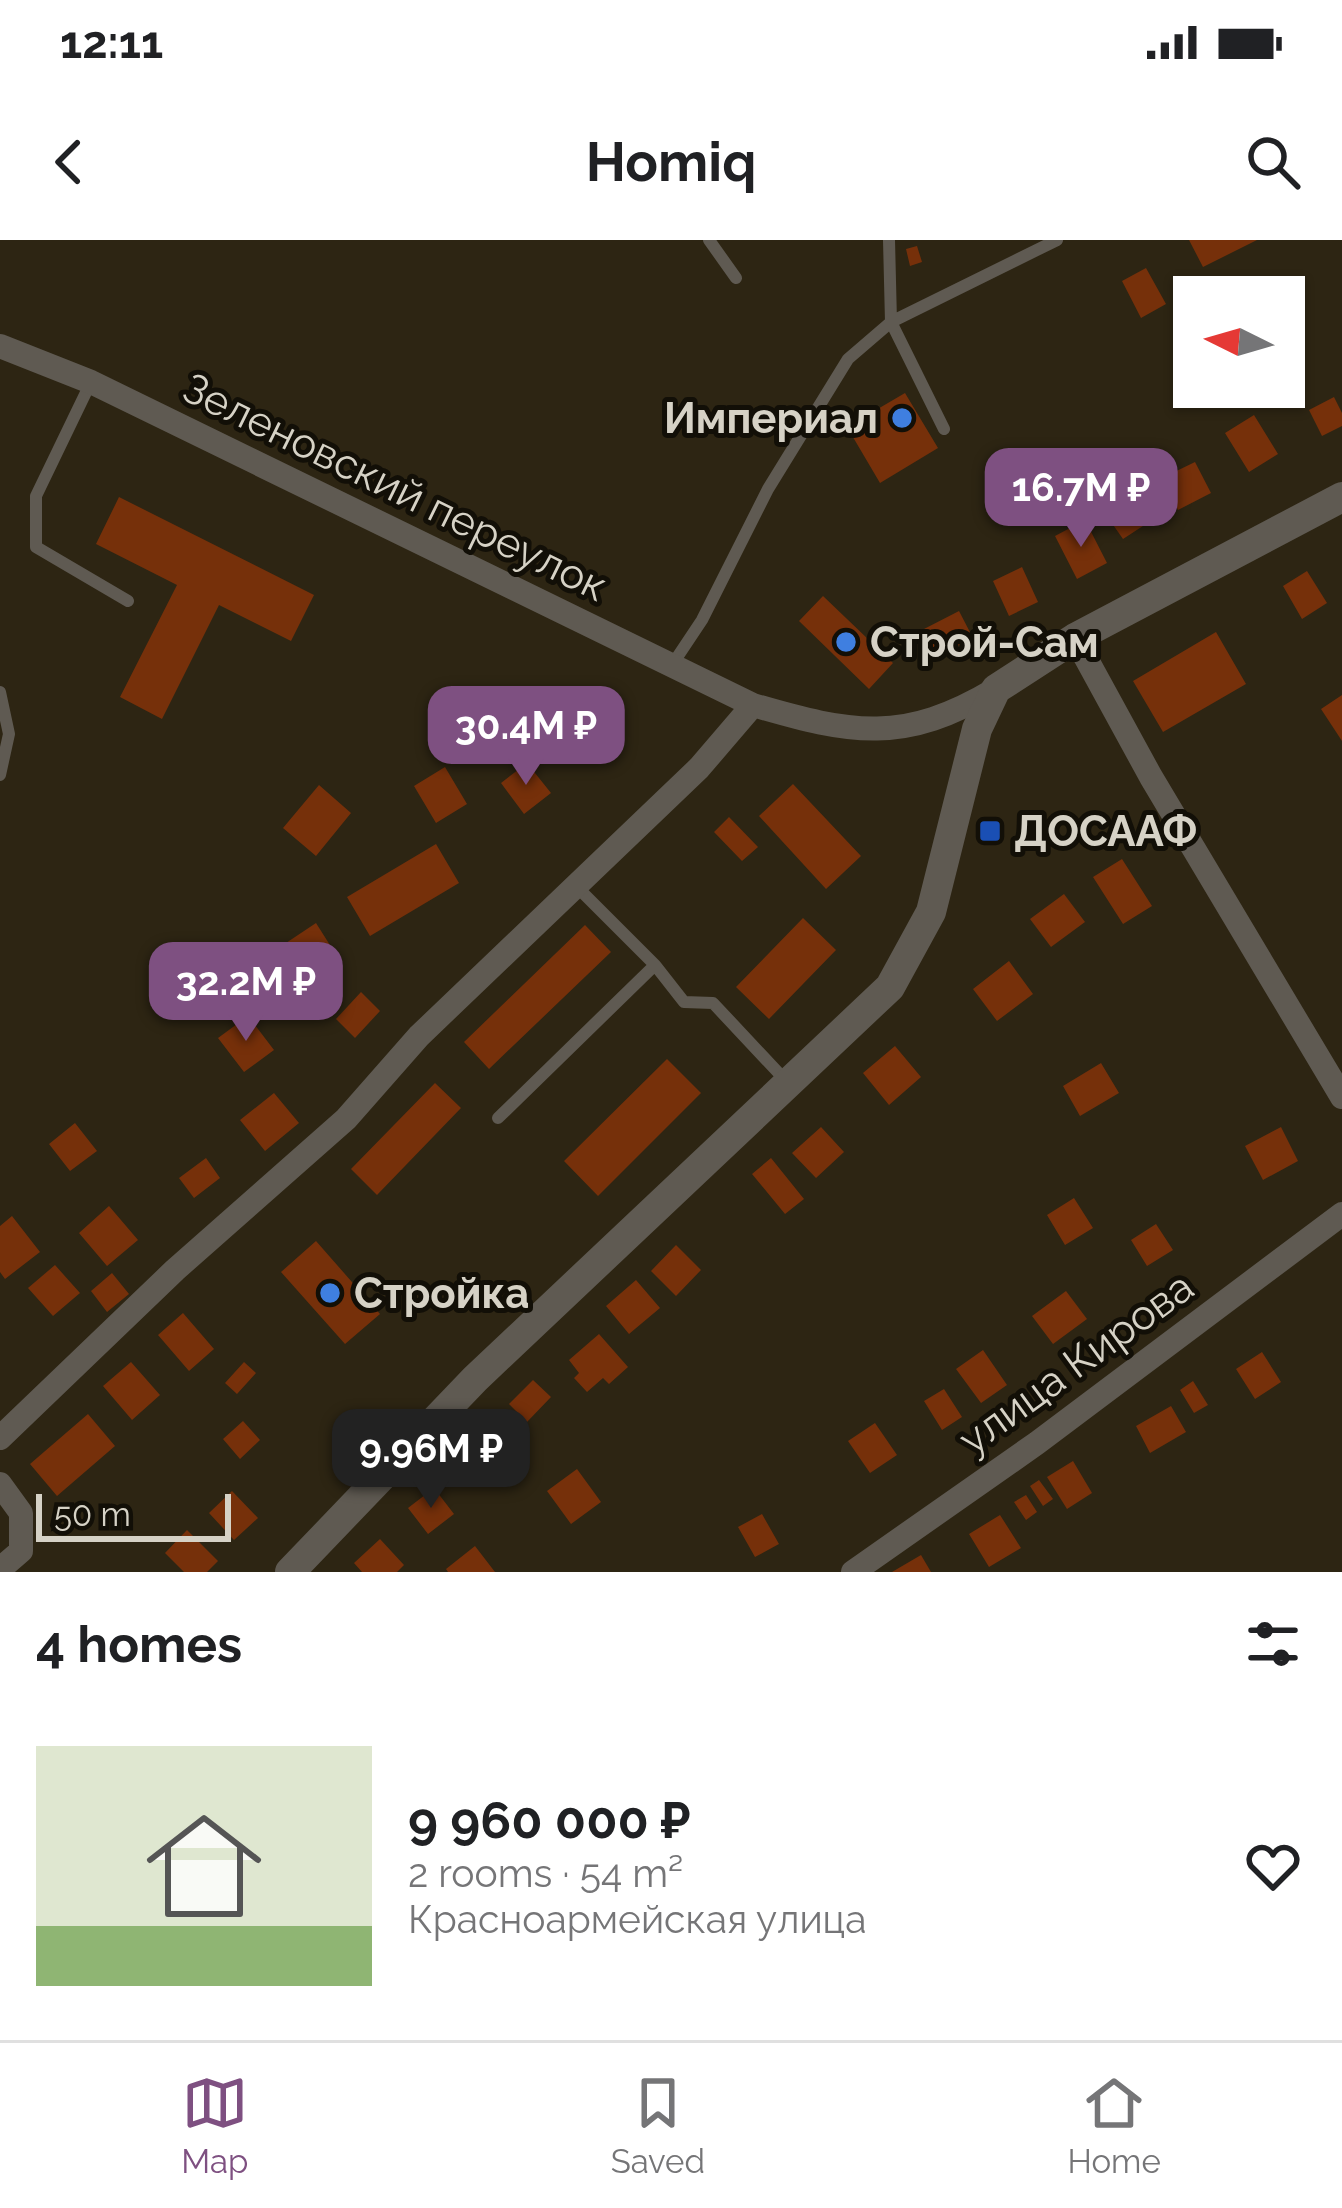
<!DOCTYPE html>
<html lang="en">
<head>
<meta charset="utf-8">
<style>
  :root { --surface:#fff; --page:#f6f6f6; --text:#202124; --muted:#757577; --line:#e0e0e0; --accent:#7e5081 }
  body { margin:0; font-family:Raleway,sans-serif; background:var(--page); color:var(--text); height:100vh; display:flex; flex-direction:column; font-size:45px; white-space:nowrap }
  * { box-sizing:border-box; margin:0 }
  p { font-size:39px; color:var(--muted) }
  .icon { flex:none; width:66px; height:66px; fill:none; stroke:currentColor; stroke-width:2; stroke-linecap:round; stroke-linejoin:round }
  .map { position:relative; height:1332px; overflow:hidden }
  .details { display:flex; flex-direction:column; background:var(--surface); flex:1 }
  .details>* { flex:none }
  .needle { width:78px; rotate:275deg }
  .tools { position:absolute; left:1173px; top:36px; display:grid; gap:24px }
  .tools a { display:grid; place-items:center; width:132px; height:132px; border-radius:0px; background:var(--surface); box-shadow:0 3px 9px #0004; font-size:60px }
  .scale { position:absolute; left:36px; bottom:30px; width:195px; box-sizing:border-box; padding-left:12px; border:6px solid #d6d2c6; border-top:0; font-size:33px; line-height:42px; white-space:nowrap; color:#d6d2c6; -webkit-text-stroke:9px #120f07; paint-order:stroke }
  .price { position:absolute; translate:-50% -102px; padding:0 27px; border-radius:24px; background:var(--accent); color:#fff; font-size:39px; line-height:78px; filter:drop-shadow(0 3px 6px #0008) }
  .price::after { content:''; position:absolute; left:50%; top:72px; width:36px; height:27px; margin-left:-18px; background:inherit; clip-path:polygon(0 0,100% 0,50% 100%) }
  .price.current { background:#222; color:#fff }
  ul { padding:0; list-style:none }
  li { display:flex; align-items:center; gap:36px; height:300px; padding:0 36px }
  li+li { border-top:3px solid var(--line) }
  li span { display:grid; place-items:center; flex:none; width:336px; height:240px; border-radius:0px; color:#555 }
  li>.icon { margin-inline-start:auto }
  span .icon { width:144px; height:144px; fill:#fffc; stroke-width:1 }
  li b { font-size:51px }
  h2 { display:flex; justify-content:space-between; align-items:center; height:144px; padding:0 36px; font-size:51px }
  .status { display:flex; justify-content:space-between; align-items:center; height:84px; padding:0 60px; background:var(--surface); direction:ltr }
  .status svg { height:33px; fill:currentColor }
  header { display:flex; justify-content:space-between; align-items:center; height:156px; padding:0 36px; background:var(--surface); font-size:54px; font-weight:700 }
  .tab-bar { display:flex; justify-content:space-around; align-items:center; height:168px; border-top:3px solid var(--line); background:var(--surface); font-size:33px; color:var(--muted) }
  .tab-bar a { display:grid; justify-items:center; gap:6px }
  .tab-bar .current { color:var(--accent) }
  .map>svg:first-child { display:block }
</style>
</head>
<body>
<div class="status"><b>12:11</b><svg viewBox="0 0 49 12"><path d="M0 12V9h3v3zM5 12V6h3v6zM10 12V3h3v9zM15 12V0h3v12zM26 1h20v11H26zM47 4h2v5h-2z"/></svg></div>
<header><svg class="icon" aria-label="back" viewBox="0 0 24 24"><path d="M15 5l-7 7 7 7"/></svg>Homiq<svg class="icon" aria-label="search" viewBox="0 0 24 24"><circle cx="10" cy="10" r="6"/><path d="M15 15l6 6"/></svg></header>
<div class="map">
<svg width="1342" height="1332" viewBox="0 0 1342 1332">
  <rect width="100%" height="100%" fill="#2d2513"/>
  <path fill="#76300a" d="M 1189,0 L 1257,0 L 1203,27 Z
    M 917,6 L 922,22 L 910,26 L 906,9 Z
    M 1146,28 L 1166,64 L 1141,78 L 1122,41 Z
    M 905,153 L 938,208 L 880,243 L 847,187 Z
    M 1334,157 L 1342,173 L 1342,186 L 1322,196 L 1309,170 Z
    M 1254,175 L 1278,214 L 1249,232 L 1225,193 Z
    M 1195,222 L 1211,253 L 1178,270 L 1162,238 Z
    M 1125,253 L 1146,284 L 1123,299 L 1102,269 Z
    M 119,257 L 314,355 L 291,401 L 219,365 L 162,479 L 120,457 L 177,345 L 96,304 Z
    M 1085,280 L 1107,323 L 1077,339 L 1055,296 Z
    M 1022,327 L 1038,362 L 1009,376 L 993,341 Z
    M 1307,331 L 1327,363 L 1302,379 L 1283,346 Z
    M 823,356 L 893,423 L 869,449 L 799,381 Z
    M 959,371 L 973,398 L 938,416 L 924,389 Z
    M 1216,392 L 1246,444 L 1163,492 L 1133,441 Z
    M 1342,455 L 1342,501 L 1321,469 Z
    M 527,523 L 551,553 L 524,574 L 501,543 Z
    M 445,527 L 467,564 L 436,583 L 414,546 Z
    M 793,544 L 861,616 L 826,649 L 759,576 Z
    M 319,545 L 351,573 L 316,616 L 283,588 Z
    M 729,577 L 758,607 L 742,621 L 714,592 Z
    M 436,604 L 459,643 L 370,696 L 347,657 Z
    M 1122,619 L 1152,666 L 1123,684 L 1093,637 Z
    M 1064,654 L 1085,682 L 1051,707 L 1030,679 Z
    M 803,678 L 836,710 L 769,779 L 736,747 Z
    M 316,683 L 340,721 L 304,744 L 280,707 Z
    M 585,685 L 611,712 L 489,829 L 464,802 Z
    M 1009,721 L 1033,754 L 997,781 L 973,749 Z
    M 361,752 L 380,771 L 355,798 L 336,779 Z
    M 248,776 L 274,810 L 244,832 L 218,798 Z
    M 895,806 L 921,837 L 889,865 L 863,833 Z
    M 667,819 L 701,853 L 598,956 L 564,921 Z
    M 1101,823 L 1119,853 L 1080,876 L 1063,846 Z
    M 435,843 L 461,868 L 377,955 L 351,929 Z
    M 274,853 L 299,883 L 265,911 L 240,880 Z
    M 75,883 L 97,911 L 70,931 L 49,904 Z
    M 821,887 L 844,912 L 816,938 L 792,913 Z
    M 1281,887 L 1298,921 L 1263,940 L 1245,906 Z
    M 206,918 L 220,938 L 194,958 L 179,938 Z
    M 771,918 L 804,959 L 785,974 L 752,934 Z
    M 1074,958 L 1093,988 L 1065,1005 L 1047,975 Z
    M 109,966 L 138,1000 L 107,1026 L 79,993 Z
    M 12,976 L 40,1012 L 5,1039 L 0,1032 L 0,986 Z
    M 1156,984 L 1173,1010 L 1147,1026 L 1131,1000 Z
    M 316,1001 L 380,1074 L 345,1104 L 281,1032 Z
    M 676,1005 L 701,1030 L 676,1056 L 651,1031 Z
    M 55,1025 L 80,1053 L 53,1076 L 28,1048 Z
    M 112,1033 L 129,1054 L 107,1072 L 91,1051 Z
    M 636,1040 L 660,1068 L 629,1094 L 606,1066 Z
    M 1066,1051 L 1087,1079 L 1053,1104 L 1032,1076 Z
    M 183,1073 L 214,1109 L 189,1131 L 158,1095 Z
    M 599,1094 L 628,1127 L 609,1144 L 603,1138 L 587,1152 L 574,1138 L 579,1133 L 569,1120 Z
    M 983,1110 L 1007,1145 L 981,1163 L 956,1129 Z
    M 1262,1112 L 1281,1142 L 1255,1159 L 1236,1129 Z
    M 131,1122 L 160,1155 L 132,1180 L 103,1146 Z
    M 244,1122 L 256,1133 L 237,1154 L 225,1143 Z
    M 533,1140 L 551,1157 L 527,1182 L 509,1164 Z
    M 1193,1141 L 1208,1165 L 1194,1173 L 1180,1150 Z
    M 944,1149 L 962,1177 L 942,1190 L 924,1161 Z
    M 1171,1166 L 1186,1192 L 1150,1213 L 1136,1186 Z
    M 88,1174 L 115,1206 L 57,1256 L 30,1224 Z
    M 243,1181 L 260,1200 L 240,1219 L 223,1199 Z
    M 875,1183 L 897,1215 L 870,1233 L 848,1201 Z
    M 1073,1221 L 1092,1253 L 1067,1269 L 1047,1237 Z
    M 577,1229 L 601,1262 L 571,1284 L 547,1251 Z
    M 1039,1240 L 1053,1259 L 1043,1266 L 1030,1246 Z
    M 434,1248 L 454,1274 L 428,1294 L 408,1268 Z
    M 232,1251 L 258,1278 L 234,1300 L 209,1273 Z
    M 1026,1255 L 1037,1272 L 1026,1280 L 1014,1262 Z
    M 762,1274 L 779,1304 L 755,1317 L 738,1287 Z
    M 1000,1275 L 1021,1308 L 989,1327 L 969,1294 Z
    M 187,1290 L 218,1321 L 207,1332 L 184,1332 L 165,1313 Z
    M 380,1299 L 404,1325 L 397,1332 L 362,1332 L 354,1323 Z
    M 475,1306 L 495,1332 L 448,1332 L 446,1329 Z
    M 921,1315 L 931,1332 L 892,1332 Z"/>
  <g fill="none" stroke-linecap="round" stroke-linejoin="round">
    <path stroke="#5f5a52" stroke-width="12" d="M 709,0 L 736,38
      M 889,0 L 891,82 L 944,189
      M 91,142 L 36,256 L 36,307 L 128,361
      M 672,425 L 702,380 L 768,249 L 848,119 L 891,82 L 1057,0
      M 0,452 L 9,494 L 0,535
      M 655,725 L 684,762 L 713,763 L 788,843
      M 498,878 L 655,725 L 578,648"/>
    <path stroke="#5f5a52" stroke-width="24" d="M 0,106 L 91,142 L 753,465 C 852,494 904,504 996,449
      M 1075,398 L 1151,537 L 1342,857
      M 0,1198 L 175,1030 L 346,879 L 419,796 L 699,528 L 753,465
      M 0,1244 L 21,1273 L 21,1311 L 0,1329
      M 853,1332 L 1037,1203 L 1342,974"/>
    <path stroke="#5f5a52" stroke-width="30" d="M 290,1332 L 475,1139 L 890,747 L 931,672 L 977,489 L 996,449 L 1075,398 L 1342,257"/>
  </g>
  <g fill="#3f7fe0" stroke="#120f07" stroke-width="4.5">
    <circle cx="902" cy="178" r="12"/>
    <circle cx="846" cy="402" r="12"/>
    <circle cx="330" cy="1053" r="12"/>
  </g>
  <rect fill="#1a4fb4" stroke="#120f07" stroke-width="4.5" x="978" y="579" width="24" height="24" rx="6"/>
  <g text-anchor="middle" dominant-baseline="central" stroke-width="10" stroke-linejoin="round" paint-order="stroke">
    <g font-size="42" font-weight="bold" fill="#d6d2c6" stroke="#120f07" text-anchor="start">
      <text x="878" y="178" text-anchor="end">Империал</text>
      <text x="870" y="402">Строй-Сам</text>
      <text x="1014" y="591">ДОСААФ</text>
      <text x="354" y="1053">Стройка</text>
    </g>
    <g font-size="42" fill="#d6d2c6" stroke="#120f07">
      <text transform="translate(395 247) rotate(26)">Зеленовский переулок</text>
      <text transform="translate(1076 1123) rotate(-36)">улица Кирова</text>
    </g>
  </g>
</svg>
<div class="tools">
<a><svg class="needle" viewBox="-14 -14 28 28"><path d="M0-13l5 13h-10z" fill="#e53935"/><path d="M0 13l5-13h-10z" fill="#757577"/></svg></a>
</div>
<div class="scale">50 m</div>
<b class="price" style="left:1081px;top:310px">16.7M ₽</b>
<b class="price" style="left:526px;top:548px">30.4M ₽</b>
<b class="price" style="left:246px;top:804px">32.2M ₽</b>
<b class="price current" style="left:431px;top:1271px">9.96M ₽</b>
</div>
<section class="details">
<h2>4 homes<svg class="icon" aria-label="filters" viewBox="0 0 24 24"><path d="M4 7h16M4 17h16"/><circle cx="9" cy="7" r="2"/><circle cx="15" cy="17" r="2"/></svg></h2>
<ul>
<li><span style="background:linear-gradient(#dfe7d0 75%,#8fb573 0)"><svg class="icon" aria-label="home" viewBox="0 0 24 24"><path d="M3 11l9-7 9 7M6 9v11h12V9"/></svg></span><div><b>9 960 000 ₽</b><p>2 rooms · 54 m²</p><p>Красноармейская улица</p></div><svg class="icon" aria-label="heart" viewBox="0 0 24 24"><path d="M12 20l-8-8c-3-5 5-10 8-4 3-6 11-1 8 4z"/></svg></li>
</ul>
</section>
<nav class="tab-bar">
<a class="current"><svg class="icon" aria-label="map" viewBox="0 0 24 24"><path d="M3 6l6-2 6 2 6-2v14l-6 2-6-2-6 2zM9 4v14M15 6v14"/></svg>Map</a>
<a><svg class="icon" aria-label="saved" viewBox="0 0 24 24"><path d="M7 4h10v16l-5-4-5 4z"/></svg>Saved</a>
<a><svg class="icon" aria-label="home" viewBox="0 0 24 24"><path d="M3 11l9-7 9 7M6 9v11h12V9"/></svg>Home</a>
</nav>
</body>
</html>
